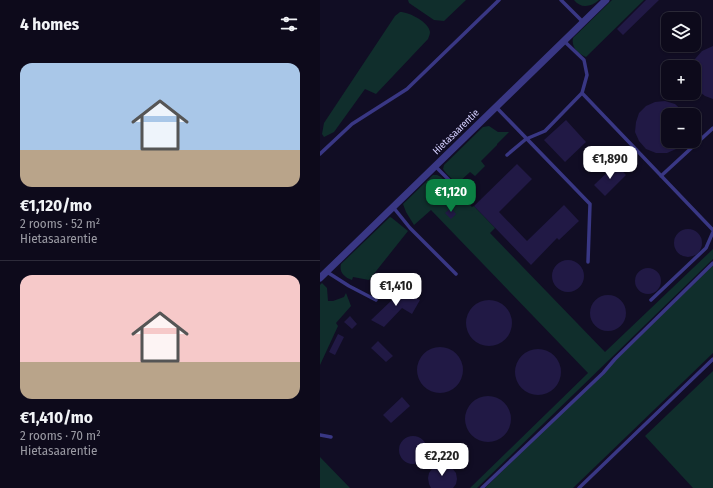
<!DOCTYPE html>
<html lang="en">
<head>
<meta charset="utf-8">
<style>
  :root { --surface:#0d0a1b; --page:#1b1828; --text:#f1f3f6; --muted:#9a9aa3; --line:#2d2b3a; --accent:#0b8043 }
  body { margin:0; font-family:"Fira Sans Condensed",sans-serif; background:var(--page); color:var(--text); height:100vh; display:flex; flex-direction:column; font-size:15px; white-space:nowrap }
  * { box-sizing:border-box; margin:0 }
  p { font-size:13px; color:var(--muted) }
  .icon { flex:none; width:22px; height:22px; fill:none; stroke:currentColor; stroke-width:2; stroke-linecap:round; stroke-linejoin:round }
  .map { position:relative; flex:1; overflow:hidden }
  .panel { display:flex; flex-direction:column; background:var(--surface); width:320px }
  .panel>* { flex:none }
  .buttons { position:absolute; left:341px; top:12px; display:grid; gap:8px }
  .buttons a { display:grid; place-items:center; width:40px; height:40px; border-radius:8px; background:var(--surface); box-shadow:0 1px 3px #0004,0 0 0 1px var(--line); font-size:20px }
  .price { position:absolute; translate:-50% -34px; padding:0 9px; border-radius:8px; background:#fff; color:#222; font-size:13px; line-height:26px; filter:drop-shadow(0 1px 2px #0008) }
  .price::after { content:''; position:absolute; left:50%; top:24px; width:12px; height:9px; margin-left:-6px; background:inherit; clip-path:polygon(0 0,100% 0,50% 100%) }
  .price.on { background:var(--accent); color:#fff }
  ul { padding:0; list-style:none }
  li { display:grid; align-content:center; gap:8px; height:212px; padding:0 20px }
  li+li { border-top:1px solid var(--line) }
  li span { display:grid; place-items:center; height:124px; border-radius:12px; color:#555 }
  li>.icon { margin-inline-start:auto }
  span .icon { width:72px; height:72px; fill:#fffc; stroke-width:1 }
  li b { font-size:17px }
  h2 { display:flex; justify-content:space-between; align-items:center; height:48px; padding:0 20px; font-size:17px }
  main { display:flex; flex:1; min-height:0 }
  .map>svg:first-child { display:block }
</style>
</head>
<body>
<main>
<section class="panel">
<h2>4 homes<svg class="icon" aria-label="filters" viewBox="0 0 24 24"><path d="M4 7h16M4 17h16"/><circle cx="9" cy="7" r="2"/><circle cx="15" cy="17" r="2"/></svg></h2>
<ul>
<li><span style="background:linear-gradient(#a9c7e8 70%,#b9a48a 0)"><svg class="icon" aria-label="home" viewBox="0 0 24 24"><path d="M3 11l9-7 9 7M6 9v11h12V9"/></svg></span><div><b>€1,120/mo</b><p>2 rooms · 52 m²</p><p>Hietasaarentie</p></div></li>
<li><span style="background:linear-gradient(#f6c9c9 70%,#b9a48a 0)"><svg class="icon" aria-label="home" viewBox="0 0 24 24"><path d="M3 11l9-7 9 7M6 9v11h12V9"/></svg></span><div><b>€1,410/mo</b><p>2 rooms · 70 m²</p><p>Hietasaarentie</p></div></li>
</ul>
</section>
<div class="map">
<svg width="393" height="488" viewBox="0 0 393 488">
  <rect width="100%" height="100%" fill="#110d24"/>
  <path fill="#102e2c" d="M 88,0 L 146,0 L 124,21 L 114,20 L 89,3 Z
    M 254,0 L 279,0 C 271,7 261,9 254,0 Z
    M 292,0 L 324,0 L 266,57 C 258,54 251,47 253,38 Z
    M 80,12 C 89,12 109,22 110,32 C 110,34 109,36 108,39 L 56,94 L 45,89 L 14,132 L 4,137 L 2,134 L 4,123 L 75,16 Z
    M 169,126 L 178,132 L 189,132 L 177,144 L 177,145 L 161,161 L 165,166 L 155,176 L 150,172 L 137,184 L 126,173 L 123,169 L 124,165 L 163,127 Z
    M 113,175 L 117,175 L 121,177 L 152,207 L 154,206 L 175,228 L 170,233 L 285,352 L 393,249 L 393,259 L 157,488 L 150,488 L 268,373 L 111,210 L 94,225 L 86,212 L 83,204 Z
    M 70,217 L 72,218 L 88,231 L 49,280 L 33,277 L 32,280 C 24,277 19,272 21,264 Z
    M 393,265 L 393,353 L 253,488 L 165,488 Z
    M 2,283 L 7,288 L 8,301 L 13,301 L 24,297 L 26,293 L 31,306 L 16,323 L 18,326 L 0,365 L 0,285 Z
    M 393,371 L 393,488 L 373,488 L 325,436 Z
    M 0,457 L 30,488 L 0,488 Z"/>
  <path fill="#211945" d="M 326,0 L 339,0 L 303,35 L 297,29 Z
    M 393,46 L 393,99 L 385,96 L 377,90 L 374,84 L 374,67 L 372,67 L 375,59 L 382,51 Z
    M 345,101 L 355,104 L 367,115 L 348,115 L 348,141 L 364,141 L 356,149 L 347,153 L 336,153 L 326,149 L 319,141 L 315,132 L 316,122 L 319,113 L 326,106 L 335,102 Z
    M 246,120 L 266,142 L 245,162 L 224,140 Z
    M 197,164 L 212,179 L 179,212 L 207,241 L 244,205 L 259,221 L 239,240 L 237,238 L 211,265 L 154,206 Z
    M 296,164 L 306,175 L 285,196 L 274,185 Z
    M 131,208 L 136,214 L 131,219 L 125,213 Z
    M354 243a14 14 0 1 1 28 0a14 14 0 1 1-28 0Z
    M232 276a16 16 0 1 1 32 0a16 16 0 1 1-32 0Z
    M315 281a13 13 0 1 1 26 0a13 13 0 1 1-26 0Z
    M 79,288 L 100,300 L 92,314 L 82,308 L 64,327 L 51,320 L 72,300 Z
    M270 313a18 18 0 1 1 36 0a18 18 0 1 1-36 0Z
    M146 323a23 23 0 1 1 46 0a23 23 0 1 1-46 0Z
    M 30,316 L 37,324 L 32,329 L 24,322 Z
    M 18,334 L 24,337 L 15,355 L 9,352 Z
    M 58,341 L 73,356 L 66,362 L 51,348 Z
    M97 370a23 23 0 1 1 46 0a23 23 0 1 1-46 0Z
    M195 372a23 23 0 1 1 46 0a23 23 0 1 1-46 0Z
    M145 419a23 23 0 1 1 46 0a23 23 0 1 1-46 0Z
    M 82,397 L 90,406 L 71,423 L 63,415 Z
    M79 450a14 14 0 1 1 28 0a14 14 0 1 1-28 0Z
    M 122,464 L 127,465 L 132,468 L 136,473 L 137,479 L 136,484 L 133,488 L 111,488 L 109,484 L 108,478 L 109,473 L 112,469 L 117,466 Z"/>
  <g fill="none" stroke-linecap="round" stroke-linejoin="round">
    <path stroke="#393784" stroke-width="3.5" d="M 241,0 L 263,22
      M 244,41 L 264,60 L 267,75 L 262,93 L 393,230
      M 176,107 L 270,204 L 268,262
      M 0,154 L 32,124 L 87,89 L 179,0
      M 187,155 L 206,139 L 225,131 L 262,93
      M 115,166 L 144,195
      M 341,176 L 393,128
      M 73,207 L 90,228 L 136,274
      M 7,272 L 29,286 L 56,300
      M 331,300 L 386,248 L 393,232
      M 0,435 L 11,437
      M 162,488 L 283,373 L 295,359 L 393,263
      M 259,488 L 393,359"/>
    <path stroke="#393784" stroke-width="7" d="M 0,278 L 286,0"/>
  </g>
  <g text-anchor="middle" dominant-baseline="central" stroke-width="4" stroke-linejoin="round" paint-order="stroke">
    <g font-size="10" fill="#d5d0ff" stroke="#110d24">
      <text transform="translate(136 132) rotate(-44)">Hietasaarentie</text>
    </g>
  </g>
</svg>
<div class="buttons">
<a><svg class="icon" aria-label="layers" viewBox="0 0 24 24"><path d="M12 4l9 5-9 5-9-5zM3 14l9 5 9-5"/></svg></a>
<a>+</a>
<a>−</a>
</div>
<b class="price" style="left:290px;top:180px">€1,890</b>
<b class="price on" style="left:131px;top:213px">€1,120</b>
<b class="price" style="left:76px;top:307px">€1,410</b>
<b class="price" style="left:122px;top:477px">€2,220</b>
</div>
</main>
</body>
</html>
